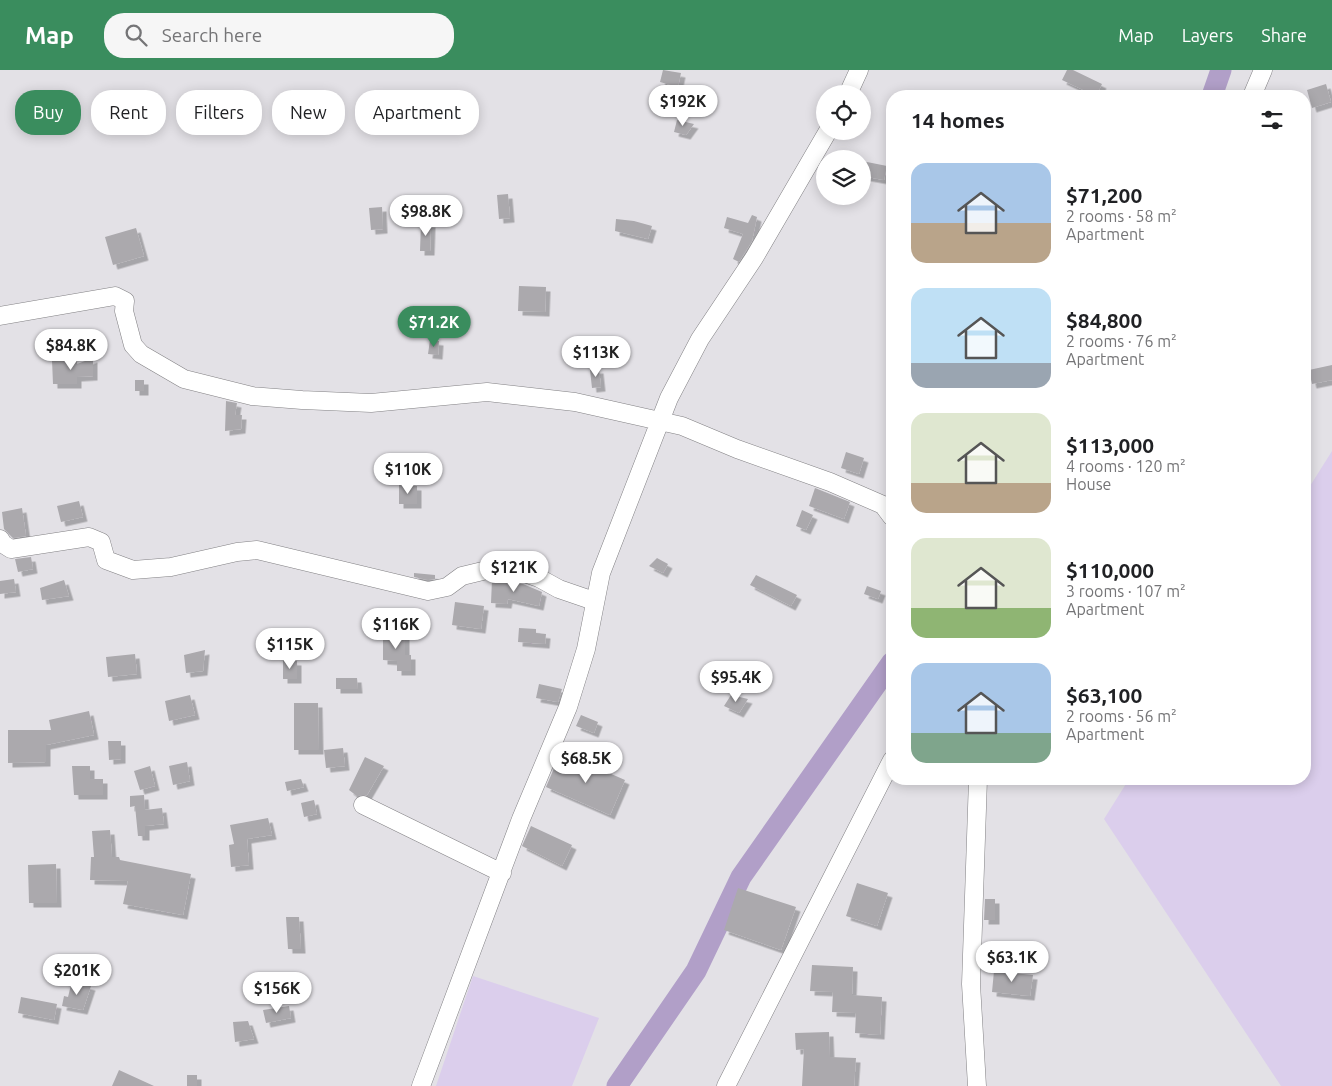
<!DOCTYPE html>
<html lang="en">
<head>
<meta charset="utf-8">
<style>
  :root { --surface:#fff; --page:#f6f6f6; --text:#202124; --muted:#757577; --accent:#3a8d5e }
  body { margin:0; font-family:Ubuntu,sans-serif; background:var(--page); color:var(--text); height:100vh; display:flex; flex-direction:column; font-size:19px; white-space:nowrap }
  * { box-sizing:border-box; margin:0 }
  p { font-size:16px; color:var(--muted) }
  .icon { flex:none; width:28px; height:28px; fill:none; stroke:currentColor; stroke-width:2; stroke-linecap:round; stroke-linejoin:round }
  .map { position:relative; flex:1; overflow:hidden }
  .sheet { position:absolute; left:886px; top:20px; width:425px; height:695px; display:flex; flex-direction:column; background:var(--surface); border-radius:20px; box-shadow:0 2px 12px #0003 }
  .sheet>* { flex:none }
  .hud { position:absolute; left:15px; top:20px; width:475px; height:45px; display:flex; gap:10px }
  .buttons { position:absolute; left:816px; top:15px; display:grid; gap:10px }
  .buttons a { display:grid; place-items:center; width:55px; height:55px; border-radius:50%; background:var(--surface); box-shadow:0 2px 12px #0003; font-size:25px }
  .price { position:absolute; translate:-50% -42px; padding:0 11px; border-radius:18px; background:#fff; color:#222; font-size:16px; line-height:32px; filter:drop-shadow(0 1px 2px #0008) }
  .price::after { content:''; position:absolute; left:50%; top:30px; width:15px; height:11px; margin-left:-8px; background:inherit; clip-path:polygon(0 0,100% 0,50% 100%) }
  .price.on { background:var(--accent); color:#fff }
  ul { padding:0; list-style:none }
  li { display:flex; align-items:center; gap:15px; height:125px; padding:0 25px }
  li span { display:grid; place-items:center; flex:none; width:140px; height:100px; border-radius:15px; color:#555 }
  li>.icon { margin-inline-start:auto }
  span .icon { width:60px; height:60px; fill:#fffc; stroke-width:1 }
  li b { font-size:21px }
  h2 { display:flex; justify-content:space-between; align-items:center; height:60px; padding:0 25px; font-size:21px }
  .tag { padding:0 18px; border-radius:20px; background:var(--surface); box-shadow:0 2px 12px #0003; font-size:18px; line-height:45px }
  .tag.on { background:var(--accent); color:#fff }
  header { display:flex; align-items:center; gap:30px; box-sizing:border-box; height:70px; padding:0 25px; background:var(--accent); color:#fff }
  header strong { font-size:24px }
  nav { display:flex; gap:28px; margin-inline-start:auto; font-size:18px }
  .search { width:350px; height:45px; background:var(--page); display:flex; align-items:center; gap:12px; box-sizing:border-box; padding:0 18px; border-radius:20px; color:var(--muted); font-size:19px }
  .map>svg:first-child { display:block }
</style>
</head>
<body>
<header>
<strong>Map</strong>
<div class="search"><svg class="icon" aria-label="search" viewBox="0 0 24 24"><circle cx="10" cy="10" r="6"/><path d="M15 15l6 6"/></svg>Search here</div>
<nav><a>Map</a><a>Layers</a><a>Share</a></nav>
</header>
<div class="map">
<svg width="1332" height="1016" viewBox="0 0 1332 1016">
  <defs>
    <filter id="shadow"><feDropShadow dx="4.5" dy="4.5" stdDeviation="0" flood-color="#0004"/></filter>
  </defs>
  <rect width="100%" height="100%" fill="#e3e1e6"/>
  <path fill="#dbceec" d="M 1332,381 L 1332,1016 L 1281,1016 L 1104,749 L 1129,709 L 1305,709 L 1305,424 Z
    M 473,906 L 599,948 L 572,1016 L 436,1016 Z"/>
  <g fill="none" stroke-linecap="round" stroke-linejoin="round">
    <path stroke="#b19fc8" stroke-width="21" d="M 1212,26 L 1221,0
      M 617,1016 L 696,901 L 741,807 L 892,592"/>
  </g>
  <path fill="#aba9ad" filter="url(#shadow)" d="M 663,0 L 681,3 L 678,17 L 660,12 Z
    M 1067,0 L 1073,0 L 1102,14 L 1096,26 L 1062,10 Z
    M 1326,14 L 1331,32 L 1312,38 L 1307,20 Z
    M 677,50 L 694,54 L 686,65 L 674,62 Z
    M 862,91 L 887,96 L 884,110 L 862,106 Z
    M 508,124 L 510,148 L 499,149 L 497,125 Z
    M 382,137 L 383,159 L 371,160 L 369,138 Z
    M 752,145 L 757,147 L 752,171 L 739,192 L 733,189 L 743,164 L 724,158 L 727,147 L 748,153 Z
    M 616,149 L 634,151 L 652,156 L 648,169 L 615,161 Z
    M 421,153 L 431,153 L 430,181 L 420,181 Z
    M 136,158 L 144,186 L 113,195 L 105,167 Z
    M 519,216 L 546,217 L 545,242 L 518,241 Z
    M 430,270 L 439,271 L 438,285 L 428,284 Z
    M 93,288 L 93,306 L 77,307 L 77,314 L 53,314 L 52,290 L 77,289 L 77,294 Z
    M 1332,295 L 1332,310 L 1312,314 L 1309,300 Z
    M 599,299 L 601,317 L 592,318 L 590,300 Z
    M 135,310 L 144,310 L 144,321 L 135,321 Z
    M 226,331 L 237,333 L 235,345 L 242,345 L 241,359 L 225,361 Z
    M 846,382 L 864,388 L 859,404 L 841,398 Z
    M 399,415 L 417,416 L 417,434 L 399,434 Z
    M 815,418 L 850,432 L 844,449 L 809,436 Z
    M 79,431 L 83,447 L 61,452 L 57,436 Z
    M 22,438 L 26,466 L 13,468 L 4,459 L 2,442 Z
    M 802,440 L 813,445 L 806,460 L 796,456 Z
    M 31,487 L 33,499 L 18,502 L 15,489 Z
    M 657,488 L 668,494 L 663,503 L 649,496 Z
    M 414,503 L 435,505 L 435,509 L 428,510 L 414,507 Z
    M 756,505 L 797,525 L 791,536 L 750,515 Z
    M 14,509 L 16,522 L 0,524 L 0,511 Z
    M 64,510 L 69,526 L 42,530 L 40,518 Z
    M 492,510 L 523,514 L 542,522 L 539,536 L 508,529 L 507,534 L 491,533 Z
    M 867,516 L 881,521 L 878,529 L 864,524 Z
    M 455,532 L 484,536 L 481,559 L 452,555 Z
    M 519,558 L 536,559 L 536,563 L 546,564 L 545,574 L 518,572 Z
    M 383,561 L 405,561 L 405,585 L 411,585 L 411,601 L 397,601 L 397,591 L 383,590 Z
    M 205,580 L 203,601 L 186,603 L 184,585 Z
    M 135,584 L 137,604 L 108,607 L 106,587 Z
    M 283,590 L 297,591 L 297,609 L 283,609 Z
    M 336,608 L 357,608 L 358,619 L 336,619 Z
    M 539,614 L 562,619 L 558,632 L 536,628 Z
    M 190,625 L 195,645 L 169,651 L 165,631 Z
    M 731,625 L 748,629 L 739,643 L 724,636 Z
    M 294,633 L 318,633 L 319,680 L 294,680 Z
    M 89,641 L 94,665 L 46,675 L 46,692 L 8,693 L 8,660 L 51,660 L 49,650 Z
    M 581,645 L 598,652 L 594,663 L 576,656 Z
    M 108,671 L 121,671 L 121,689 L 109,690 Z
    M 343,678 L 345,696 L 326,698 L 324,680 Z
    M 561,682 L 625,710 L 610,745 L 546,717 Z
    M 365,687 L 384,696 L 367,725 L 357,726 L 349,720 Z
    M 187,692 L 190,711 L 173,715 L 169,696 Z
    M 72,696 L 90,696 L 90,709 L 103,709 L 103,725 L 74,725 Z
    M 150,696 L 155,716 L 140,720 L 134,701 Z
    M 301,709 L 304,717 L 287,721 L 285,712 Z
    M 144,725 L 145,740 L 162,738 L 164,754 L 145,756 L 145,766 L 138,766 L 135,736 L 130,737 L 130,726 Z
    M 314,730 L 317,744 L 304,747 L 301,733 Z
    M 268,748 L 272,765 L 247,769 L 249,795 L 231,797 L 229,775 L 234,774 L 230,755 Z
    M 531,756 L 572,775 L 562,796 L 522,776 Z
    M 110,760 L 112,787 L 119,787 L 120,790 L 191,804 L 183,845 L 123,834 L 128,811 L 90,810 L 91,787 L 94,787 L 92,761 Z
    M 56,794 L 57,833 L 29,833 L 28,795 Z
    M 857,813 L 888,823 L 877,856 L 846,846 Z
    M 738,818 L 796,837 L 781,880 L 724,860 Z
    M 985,829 L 995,829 L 995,850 L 984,850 Z
    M 286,847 L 299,847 L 301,879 L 288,879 Z
    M 812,895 L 853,897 L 852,925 L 882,927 L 880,965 L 855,963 L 856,943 L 832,942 L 833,922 L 810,921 Z
    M 994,901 L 1033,905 L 1030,926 L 992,922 Z
    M 72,911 L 91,916 L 83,940 L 62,936 L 64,926 L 68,927 Z
    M 21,927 L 57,934 L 54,950 L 18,943 Z
    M 289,936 L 291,948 L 266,953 L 263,940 Z
    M 248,951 L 254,969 L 235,972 L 233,952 Z
    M 829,962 L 830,987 L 856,988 L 854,1016 L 802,1016 L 804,979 L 796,980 L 795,963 Z
    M 119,1000 L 154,1016 L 112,1016 Z
    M 187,1005 L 197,1005 L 197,1016 L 187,1016 Z"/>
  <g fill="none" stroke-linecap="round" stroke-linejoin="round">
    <g stroke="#828184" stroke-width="19">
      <path id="minor" d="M 848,24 L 859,0
        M 1252,26 L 1263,0
        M 0,246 L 115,226 L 125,231 L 124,241 L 133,275 L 141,284 L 184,309 L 252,326 L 302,330 L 371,333 L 487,322 L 575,332 L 682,356 L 737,379 L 830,412 L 883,435 L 892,447
        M 0,469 L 3,474 L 11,479 L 89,467 L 101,472 L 106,490 L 133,500 L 171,497 L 237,482 L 257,480 L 428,521 L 447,517 L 462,506 L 491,499 L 516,500 L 539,508 L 559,519 L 594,531
        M 363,735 L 502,803
        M 421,1016 L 521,749 L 568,637 L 586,579 L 601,503 L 669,328 L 700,269 L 754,188 L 828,61
        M 726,1016 L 892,690
        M 977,1016 L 971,914 L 978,709"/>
    </g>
    <use href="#minor" stroke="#fff" stroke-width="18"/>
  </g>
</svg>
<div class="buttons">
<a><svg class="icon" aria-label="locate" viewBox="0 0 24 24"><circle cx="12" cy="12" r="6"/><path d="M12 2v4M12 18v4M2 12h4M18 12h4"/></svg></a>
<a><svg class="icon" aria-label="layers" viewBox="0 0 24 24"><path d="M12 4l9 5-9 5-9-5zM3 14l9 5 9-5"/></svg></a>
</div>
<b class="price" style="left:683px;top:57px">$192K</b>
<b class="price" style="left:426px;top:167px">$98.8K</b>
<b class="price on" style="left:434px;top:278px">$71.2K</b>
<b class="price" style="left:71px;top:301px">$84.8K</b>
<b class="price" style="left:596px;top:308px">$113K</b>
<b class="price" style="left:408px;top:425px">$110K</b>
<b class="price" style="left:514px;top:523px">$121K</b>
<b class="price" style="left:396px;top:580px">$116K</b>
<b class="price" style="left:290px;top:600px">$115K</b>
<b class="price" style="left:736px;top:633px">$95.4K</b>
<b class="price" style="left:586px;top:714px">$68.5K</b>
<b class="price" style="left:1012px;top:913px">$63.1K</b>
<b class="price" style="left:77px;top:926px">$201K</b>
<b class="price" style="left:277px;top:944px">$156K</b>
<div class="hud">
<a class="tag on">Buy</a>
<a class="tag">Rent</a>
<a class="tag">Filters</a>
<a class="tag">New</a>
<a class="tag">Apartment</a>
</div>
<section class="sheet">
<h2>14 homes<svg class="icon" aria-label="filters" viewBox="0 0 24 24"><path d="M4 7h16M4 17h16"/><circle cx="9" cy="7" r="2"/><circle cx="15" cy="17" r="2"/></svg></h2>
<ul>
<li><span style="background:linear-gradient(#a9c7e8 60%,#b9a48a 0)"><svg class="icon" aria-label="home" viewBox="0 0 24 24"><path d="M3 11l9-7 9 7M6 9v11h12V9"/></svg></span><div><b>$71,200</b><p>2 rooms · 58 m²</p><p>Apartment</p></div></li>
<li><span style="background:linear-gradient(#bfe0f5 75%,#9aa5b1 0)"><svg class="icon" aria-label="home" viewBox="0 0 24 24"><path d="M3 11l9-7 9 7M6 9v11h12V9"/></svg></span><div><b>$84,800</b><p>2 rooms · 76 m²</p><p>Apartment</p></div></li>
<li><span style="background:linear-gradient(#dfe7d0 70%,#b9a48a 0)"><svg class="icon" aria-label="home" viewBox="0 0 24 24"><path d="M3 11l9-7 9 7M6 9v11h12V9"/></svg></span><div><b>$113,000</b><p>4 rooms · 120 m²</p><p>House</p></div></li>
<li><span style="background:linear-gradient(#dfe7d0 70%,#8fb573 0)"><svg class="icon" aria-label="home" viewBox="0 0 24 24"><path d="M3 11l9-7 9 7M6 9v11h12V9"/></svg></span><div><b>$110,000</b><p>3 rooms · 107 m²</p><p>Apartment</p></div></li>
<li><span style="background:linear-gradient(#a9c7e8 70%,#7fa58c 0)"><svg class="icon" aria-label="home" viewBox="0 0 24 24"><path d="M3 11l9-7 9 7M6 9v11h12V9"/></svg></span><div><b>$63,100</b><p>2 rooms · 56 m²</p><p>Apartment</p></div></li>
</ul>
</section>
</div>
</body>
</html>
